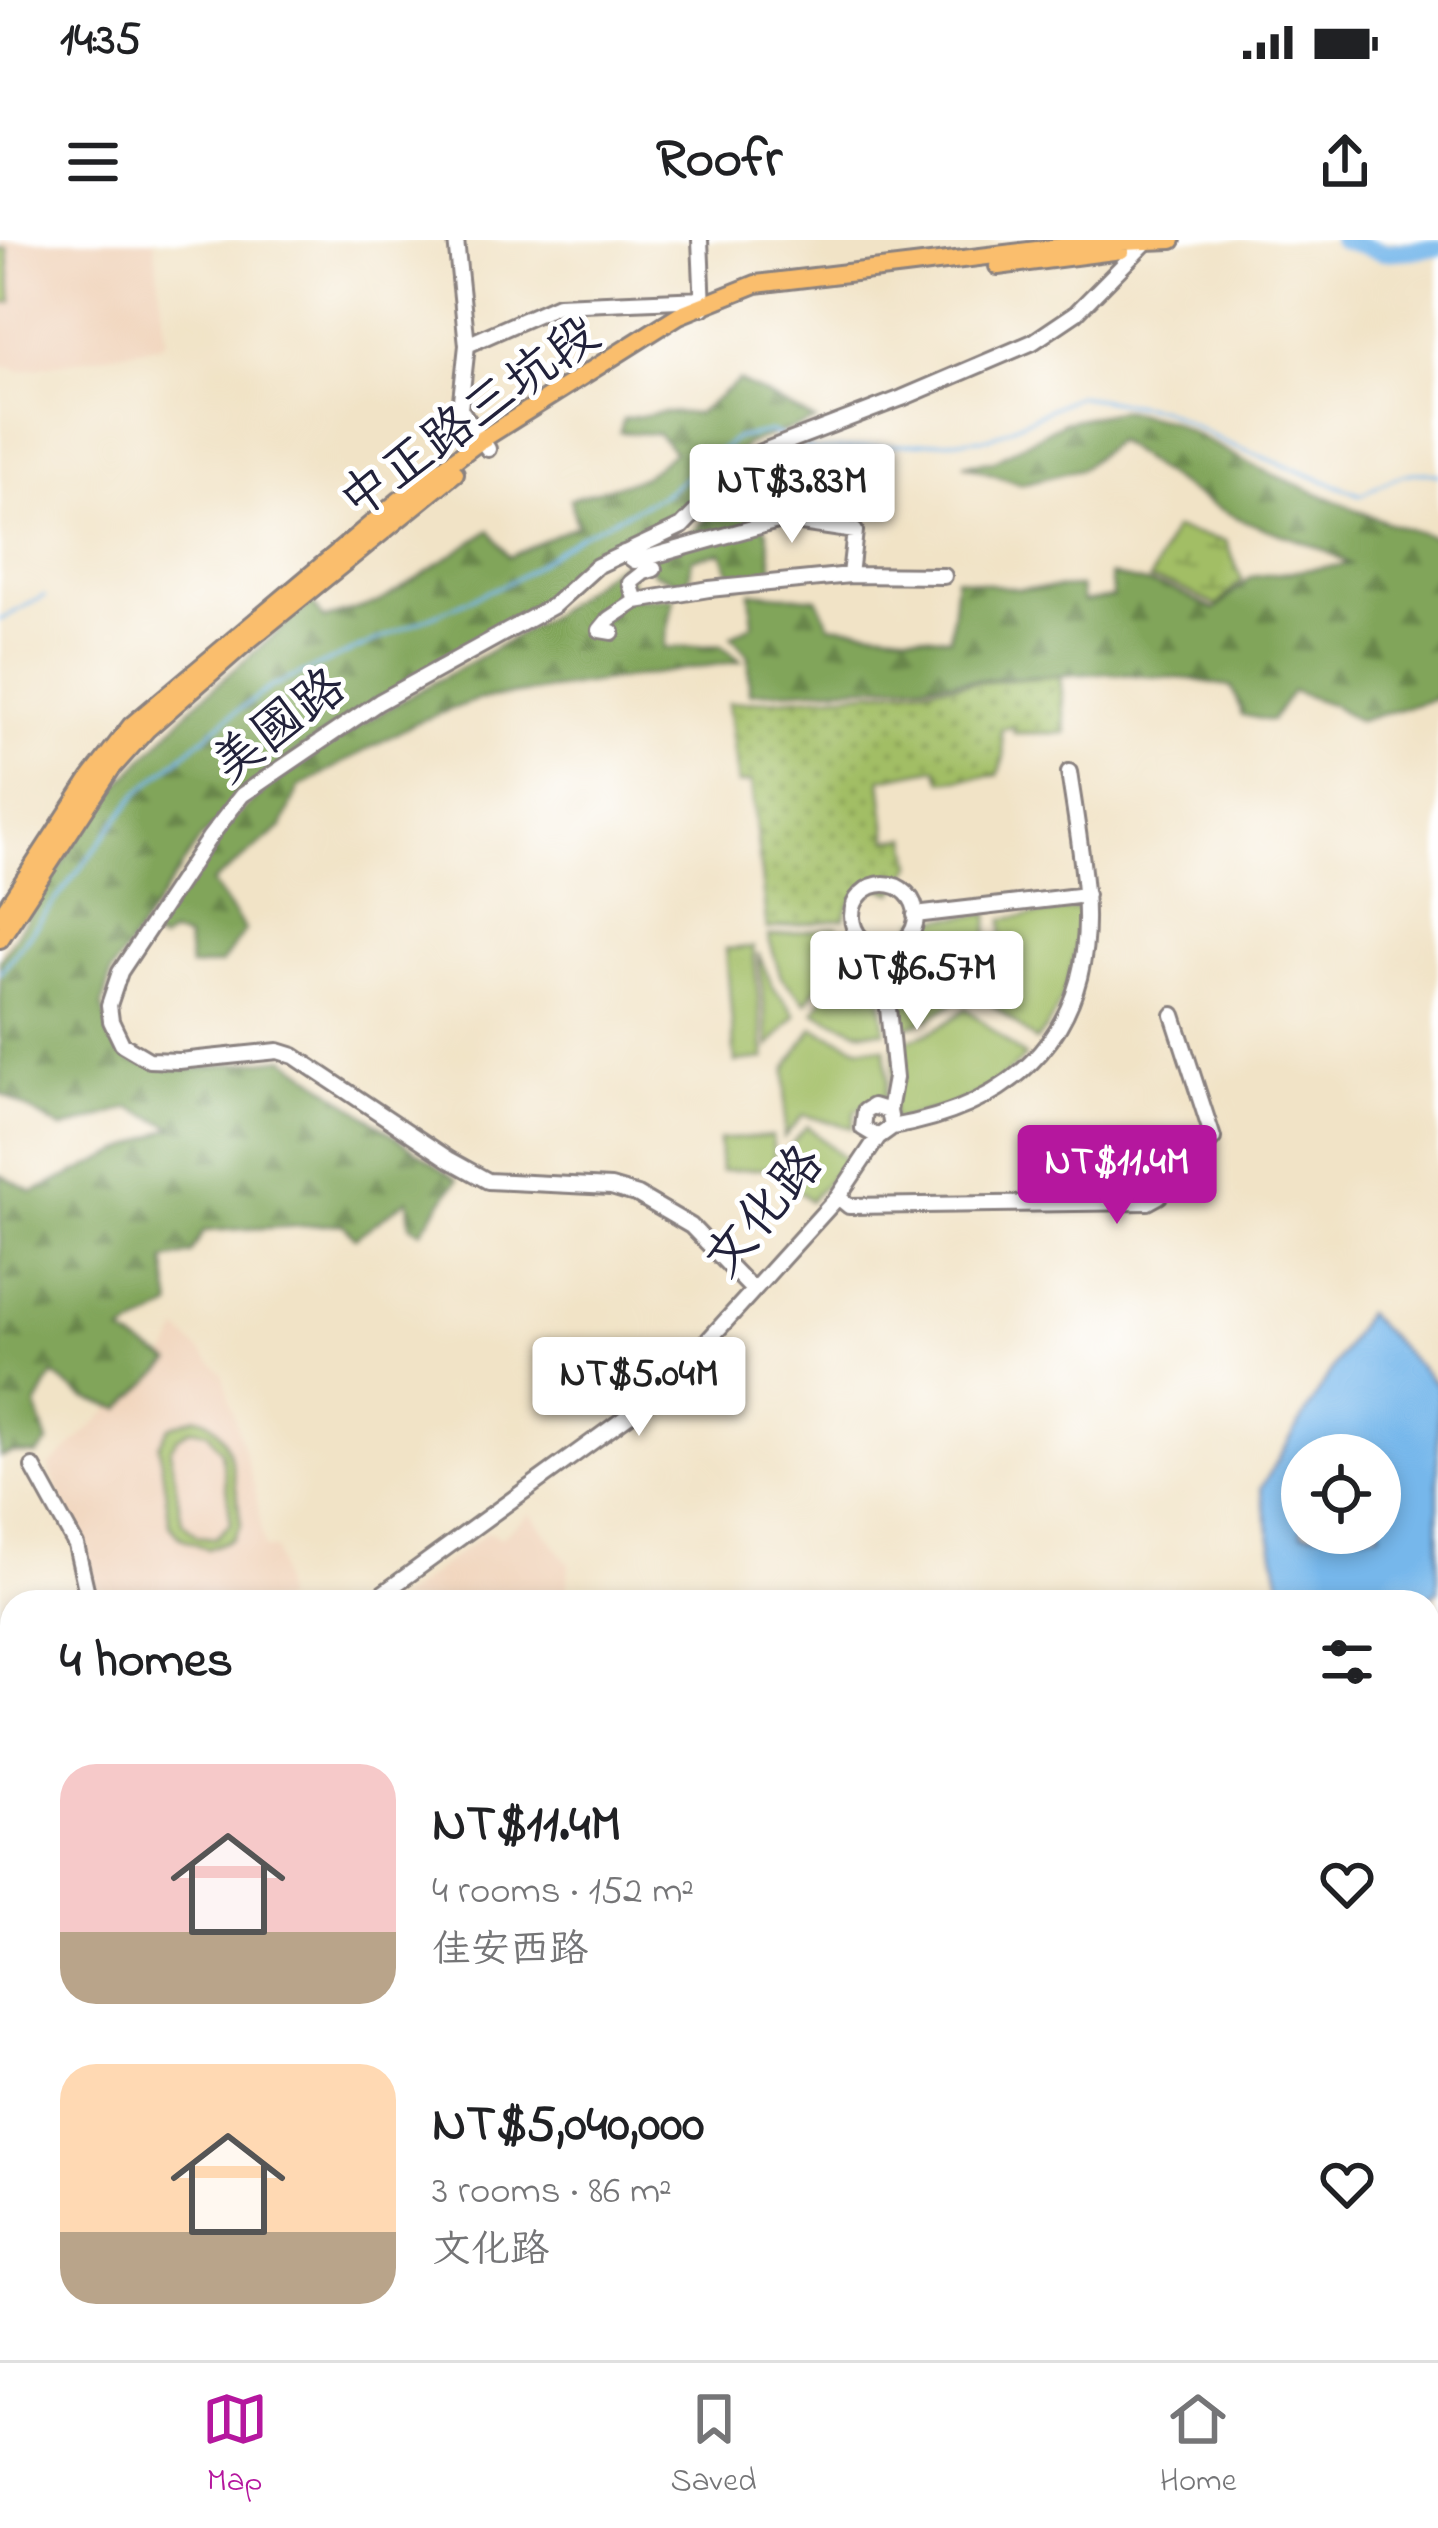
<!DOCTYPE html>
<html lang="en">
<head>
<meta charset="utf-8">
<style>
  :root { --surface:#fff; --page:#f2f2f2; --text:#202124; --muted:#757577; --line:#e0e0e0; --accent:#b5179e }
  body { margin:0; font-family:"Indie Flower","LXGW WenKai TC",sans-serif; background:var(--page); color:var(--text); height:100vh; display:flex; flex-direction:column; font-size:45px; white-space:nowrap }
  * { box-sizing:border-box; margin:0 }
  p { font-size:39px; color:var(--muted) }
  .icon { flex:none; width:66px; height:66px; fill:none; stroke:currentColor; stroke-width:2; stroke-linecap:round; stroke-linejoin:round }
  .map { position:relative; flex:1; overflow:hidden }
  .sheet { position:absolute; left:0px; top:1350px; width:1440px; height:771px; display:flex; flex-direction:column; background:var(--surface); border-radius:36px 36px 0 0; box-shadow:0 6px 18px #0003 }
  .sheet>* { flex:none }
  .fabs { position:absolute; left:1281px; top:1194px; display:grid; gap:24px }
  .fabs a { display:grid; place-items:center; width:120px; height:120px; border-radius:50%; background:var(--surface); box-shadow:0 6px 18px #0003; font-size:60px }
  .price { position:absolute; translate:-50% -102px; padding:0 27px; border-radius:12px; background:#fff; color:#222; font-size:39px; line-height:78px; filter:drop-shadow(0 3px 6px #0008) }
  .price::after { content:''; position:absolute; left:50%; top:72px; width:36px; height:27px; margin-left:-18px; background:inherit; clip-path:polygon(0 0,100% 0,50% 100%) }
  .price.on { background:var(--accent); color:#fff }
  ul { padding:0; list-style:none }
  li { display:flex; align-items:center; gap:36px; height:300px; padding:0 60px }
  li span { display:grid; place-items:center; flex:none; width:336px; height:240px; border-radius:36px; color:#555 }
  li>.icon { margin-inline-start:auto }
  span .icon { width:144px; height:144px; fill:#fffc; stroke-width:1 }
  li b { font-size:51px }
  h2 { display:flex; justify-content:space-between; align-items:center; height:144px; padding:0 60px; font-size:51px }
  .status { display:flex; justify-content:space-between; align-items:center; height:84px; padding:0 60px; background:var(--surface); direction:ltr }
  .status svg { height:33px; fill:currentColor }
  header { display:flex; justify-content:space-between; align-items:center; height:156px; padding:0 60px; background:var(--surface); font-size:54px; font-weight:700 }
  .dock { display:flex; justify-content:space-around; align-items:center; height:168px; border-top:3px solid var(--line); background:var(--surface); font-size:33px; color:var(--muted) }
  .dock a { display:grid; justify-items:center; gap:6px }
  .dock .on { color:var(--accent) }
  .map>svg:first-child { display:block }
</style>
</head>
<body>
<div class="status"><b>14:35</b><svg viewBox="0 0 49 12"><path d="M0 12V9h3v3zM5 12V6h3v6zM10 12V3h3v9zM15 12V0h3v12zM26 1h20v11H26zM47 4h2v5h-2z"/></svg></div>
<header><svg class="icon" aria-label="menu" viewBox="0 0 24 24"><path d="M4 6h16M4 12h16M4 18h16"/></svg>Roofr<svg class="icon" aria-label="share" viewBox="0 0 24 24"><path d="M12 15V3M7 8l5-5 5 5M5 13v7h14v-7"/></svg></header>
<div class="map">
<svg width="1438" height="2120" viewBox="0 0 1438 2120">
  <defs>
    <pattern id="forest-firs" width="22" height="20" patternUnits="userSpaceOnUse" patternTransform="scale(3)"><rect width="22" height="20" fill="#81a55a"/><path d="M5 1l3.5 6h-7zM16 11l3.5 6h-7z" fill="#69864c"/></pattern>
    <pattern id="wetland-marsh" width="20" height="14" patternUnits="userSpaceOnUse" patternTransform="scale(3)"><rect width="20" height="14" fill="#a2be65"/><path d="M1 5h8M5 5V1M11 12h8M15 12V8" fill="none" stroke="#849a54"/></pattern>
    <pattern id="park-dots" width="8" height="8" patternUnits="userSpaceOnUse" patternTransform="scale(3)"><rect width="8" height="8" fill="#a2be65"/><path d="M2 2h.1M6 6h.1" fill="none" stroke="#849a54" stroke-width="1.8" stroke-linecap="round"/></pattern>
  </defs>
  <rect width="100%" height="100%" fill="#fff"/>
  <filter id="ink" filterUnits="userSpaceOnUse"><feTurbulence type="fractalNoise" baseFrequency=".00833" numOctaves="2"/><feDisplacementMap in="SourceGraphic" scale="24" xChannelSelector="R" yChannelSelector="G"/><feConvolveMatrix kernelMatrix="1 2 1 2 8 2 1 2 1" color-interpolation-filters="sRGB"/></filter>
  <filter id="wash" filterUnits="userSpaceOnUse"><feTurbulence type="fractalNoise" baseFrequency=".004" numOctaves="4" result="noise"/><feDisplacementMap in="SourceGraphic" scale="48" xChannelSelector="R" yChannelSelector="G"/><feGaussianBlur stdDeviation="2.7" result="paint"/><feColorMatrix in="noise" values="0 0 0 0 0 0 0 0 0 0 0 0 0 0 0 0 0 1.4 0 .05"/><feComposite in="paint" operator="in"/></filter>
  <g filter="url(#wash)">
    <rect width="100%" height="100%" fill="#f1e3c6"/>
    <path fill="#f1d5bd" d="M 0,0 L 154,0 L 166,99 L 162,105 L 19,131 L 13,127 L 0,127 Z
      M 179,1090 L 222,1133 L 256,1253 L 264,1309 L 276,1309 L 283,1362 L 94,1362 L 88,1333 L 49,1227 L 165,1118 Z
      M 530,1273 L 569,1324 L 567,1362 L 395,1362 L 487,1292 L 500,1298 Z"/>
    <path fill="#a2be65" stroke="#627050" stroke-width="3" fill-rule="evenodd" d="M 0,9 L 8,9 L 12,62 L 0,63 Z
      M 1083,668 C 1074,716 1069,764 1036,801 L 980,754 L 1000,722 L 1003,679 Z
      M 989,674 L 986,716 L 966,747 L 908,700 L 916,681 Z
      M 837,687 L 847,706 L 806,763 L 781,737 L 768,696 Z
      M 753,707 L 765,819 L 735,822 L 726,709 Z
      M 901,709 L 960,756 C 940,774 921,784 895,790 L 886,716 Z
      M 857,712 L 876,717 L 885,791 L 858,791 L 814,772 Z
      M 758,713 L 773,747 L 796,775 L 769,807 Z
      M 966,768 L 1025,817 C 979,863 953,866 892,881 L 895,803 C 924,797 944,787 966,768 Z
      M 813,788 L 858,807 L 885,808 L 888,841 L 884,864 L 875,860 L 855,871 L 852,888 L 803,875 L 784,897 L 786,829 Z
      M 807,886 L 846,920 L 810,961 L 772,928 L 721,931 L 719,900 L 772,896 L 775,923 Z
      M 196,1177 C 236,1182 235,1253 241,1285 L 232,1299 L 208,1309 L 181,1298 L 170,1285 L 159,1205 L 169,1187 ZM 191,1189 L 208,1192 L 221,1211 L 231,1283 L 215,1298 L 197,1296 L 182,1282 L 170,1210 L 177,1198 Z"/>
    <path fill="url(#forest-firs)" stroke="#52644a" stroke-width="3" d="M 739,141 L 815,181 L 746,204 L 680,281 L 594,314 L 571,341 L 515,382 L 296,512 L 201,598 L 111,733 L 102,767 L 115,805 L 131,822 L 188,829 L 285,818 L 457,940 L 421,991 L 410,985 L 408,959 L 355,998 L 343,984 L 204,991 L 191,1014 L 165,1020 L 172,1067 L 122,1094 L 171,1122 L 121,1169 L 84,1158 L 53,1134 L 36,1166 L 48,1203 L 37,1215 L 13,1213 L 0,1217 L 0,935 L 33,952 L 173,887 L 130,868 L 63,889 L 0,853 L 0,720 L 99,566 L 195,464 L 312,362 L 324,379 L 380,362 L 490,290 L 509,317 L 577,285 L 570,259 L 642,238 L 674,212 L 658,194 L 620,192 L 623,179 L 663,172 L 697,174 Z
      M 1121,170 L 1169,181 L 1262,230 L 1388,283 L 1438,298 L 1438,458 L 1358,481 L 1333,465 L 1292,451 L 1271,481 L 1242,475 L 1232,447 L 1190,439 L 1101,433 L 749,453 L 749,416 L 731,396 L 753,384 L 750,352 L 817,358 L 830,385 L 950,398 L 956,338 L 1018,349 L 1080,347 L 1083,362 L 1113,357 L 1110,335 L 1172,349 L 1215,370 L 1251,337 L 1349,324 C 1315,302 1273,294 1236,277 C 1194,257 1153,228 1116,200 L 1081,229 L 1021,244 L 963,224 L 993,221 L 1064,182 Z
      M 777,210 L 796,221 L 796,236 L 765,245 L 755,275 L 767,291 L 774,336 L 735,345 L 722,312 L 692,319 L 688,345 L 654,333 L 641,316 C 655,310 673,304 686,296 C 725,269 731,228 777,210 Z
      M 628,320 L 633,358 L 674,358 L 664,408 L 721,405 L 741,421 L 476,460 L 417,482 L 299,547 L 282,587 L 212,643 L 245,690 L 221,724 L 190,727 L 187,699 L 171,694 L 161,701 L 148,695 C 168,665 187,630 211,603 C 300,502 434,449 546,378 C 575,359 597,335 628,320 Z
      M 0,1989 L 12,1994 L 12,2038 L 0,2039 Z"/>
    <path fill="url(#wetland-marsh)" stroke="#627050" stroke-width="3" d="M 1173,289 L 1226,301 L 1242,340 L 1217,366 L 1173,345 L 1150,340 Z"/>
    <path fill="url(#park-dots)" stroke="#627050" stroke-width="3" d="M 1060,436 L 1066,493 L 1014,493 L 1013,487 L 1001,489 L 1004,517 L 998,535 L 942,541 L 937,528 L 881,539 L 888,600 L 908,598 L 913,625 L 894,653 C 870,640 850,654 844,679 L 767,689 L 751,542 L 738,544 L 728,463 Z
      M 489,2109 L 562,2109 L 559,2120 L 486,2120 Z"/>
    <path fill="#76b7eb" stroke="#4c6c93" stroke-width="3" fill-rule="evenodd" d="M 1366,1073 L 1438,1146 L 1438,1350 L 1423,1362 L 1284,1362 L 1261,1248 ZM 1380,1215 L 1380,1293 L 1302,1293 L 1302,1215 Z"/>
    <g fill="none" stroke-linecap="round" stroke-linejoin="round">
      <path stroke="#76b7eb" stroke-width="3" d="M 799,204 L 816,211 L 990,198 L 1077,156 L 1161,169 L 1226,203 L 1361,255 C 1387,242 1409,226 1438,235
        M 0,380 L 44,356
        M 0,733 L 138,553 L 226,479 L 271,447 L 516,339 L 579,296 L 663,255 L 736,198 L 770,192 L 784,198"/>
      <path stroke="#76b7eb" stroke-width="18" d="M 1341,0 L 1384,12 L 1438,8"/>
    </g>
  </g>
  <g filter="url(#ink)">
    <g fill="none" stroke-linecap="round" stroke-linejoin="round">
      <g stroke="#8a8280" stroke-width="20">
        <path id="minor" d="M 456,0 L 467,105 L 460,169 L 488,209
          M 700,0 L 703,68
          M 467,105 L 558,65 L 703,59
          M 624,313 L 635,321 L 781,280 L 855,291 L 850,335 L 944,336
          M 654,329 L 644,332 L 630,343 L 636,361 L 709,349 L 850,335
          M 612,392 L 600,390 L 609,379 L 636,361
          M852 676a32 32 0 1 1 64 0a32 32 0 1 1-64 0Z
          M 915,675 L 1086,655
          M 882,708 L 895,838 L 889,871 L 892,887 L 878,897 L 863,888 L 865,871 L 873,866 L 889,871
          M 892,887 C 1020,865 1096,788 1085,652 C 1082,612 1075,572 1069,532
          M 838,957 L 849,966 L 1148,962 L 1159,956 L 1213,898 L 1173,775
          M 753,1050 L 691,986 L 638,955 L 611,947 L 488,941 L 450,920 L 294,816 L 278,811 L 179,821 L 149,820 L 122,804 L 111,781 L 109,765 L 120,732 L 209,598 L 242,555 L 379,462 L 553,366 L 597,326 L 682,286 L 750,216 L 902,158 L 1033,102 L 1076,73 L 1145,3
          M 33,1227 L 76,1305 L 89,1362
          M 371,1362 L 643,1165 L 674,1138 L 838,957 L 878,897
          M 0,1552 L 12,1548
          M 1428,1661 L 1438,1657
          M 1428,1894 L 1438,1863
          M 346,2120 L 349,2109
          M 462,2120 L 465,2109
          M 598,2120 L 601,2109
          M 782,2120 L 785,2109
          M 1121,2120 L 1123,2109
          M 1354,2120 L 1358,2109"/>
      </g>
      <g stroke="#8a8280" stroke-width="22">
        <path id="major" d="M 998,26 L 1121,10
          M 0,677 L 90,539 L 131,486 L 400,260 L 481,200 L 679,75 L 756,44 L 1095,3 L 1172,0
          M 0,699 L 111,529 L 147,489 L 245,403 L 455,233
          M 0,2051 L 12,2051
          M 0,2063 L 12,2062
          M 318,2109 L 329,2120"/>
      </g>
      <use href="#minor" stroke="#fff" stroke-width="14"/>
      <use href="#major" stroke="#fabe6d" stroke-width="16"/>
    </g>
  </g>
  <g text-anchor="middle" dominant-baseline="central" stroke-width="10" stroke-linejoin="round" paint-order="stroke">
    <g font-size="51" fill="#22223b" stroke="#fff">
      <text transform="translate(471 180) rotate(-36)">中正路三坑段</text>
      <text transform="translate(280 488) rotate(-37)">美國路</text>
      <text transform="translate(766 973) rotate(-50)">文化路</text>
    </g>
  </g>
</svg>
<div class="fabs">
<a><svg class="icon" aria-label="locate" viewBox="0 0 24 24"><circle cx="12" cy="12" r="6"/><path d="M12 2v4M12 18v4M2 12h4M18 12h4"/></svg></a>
</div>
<b class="price" style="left:792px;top:306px">NT$3.83M</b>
<b class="price" style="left:917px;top:793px">NT$6.57M</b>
<b class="price on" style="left:1117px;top:987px">NT$11.4M</b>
<b class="price" style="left:639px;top:1199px">NT$5.04M</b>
<section class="sheet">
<h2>4 homes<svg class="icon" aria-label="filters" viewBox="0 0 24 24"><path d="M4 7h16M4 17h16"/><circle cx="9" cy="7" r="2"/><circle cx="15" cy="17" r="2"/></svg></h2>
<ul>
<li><span style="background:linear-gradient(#f6c9c9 70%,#b9a48a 0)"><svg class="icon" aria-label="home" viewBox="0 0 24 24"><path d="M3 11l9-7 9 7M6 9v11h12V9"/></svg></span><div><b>NT$11.4M</b><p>4 rooms · 152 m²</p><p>佳安西路</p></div><svg class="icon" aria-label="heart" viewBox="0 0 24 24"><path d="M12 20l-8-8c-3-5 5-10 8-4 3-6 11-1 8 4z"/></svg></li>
<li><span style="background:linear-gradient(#ffd9b3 70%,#b9a48a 0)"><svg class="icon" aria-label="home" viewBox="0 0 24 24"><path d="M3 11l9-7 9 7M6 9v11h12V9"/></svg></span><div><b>NT$5,040,000</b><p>3 rooms · 86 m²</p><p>文化路</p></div><svg class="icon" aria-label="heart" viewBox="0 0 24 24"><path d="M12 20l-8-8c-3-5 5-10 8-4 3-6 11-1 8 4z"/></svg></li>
</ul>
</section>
</div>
<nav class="dock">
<a class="on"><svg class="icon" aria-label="map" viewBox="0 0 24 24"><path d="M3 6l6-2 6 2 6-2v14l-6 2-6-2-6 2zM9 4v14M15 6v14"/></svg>Map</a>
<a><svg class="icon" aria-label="saved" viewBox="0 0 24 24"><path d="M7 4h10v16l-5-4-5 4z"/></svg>Saved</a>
<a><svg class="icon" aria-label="home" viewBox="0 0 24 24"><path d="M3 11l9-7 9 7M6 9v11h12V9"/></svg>Home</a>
</nav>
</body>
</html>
